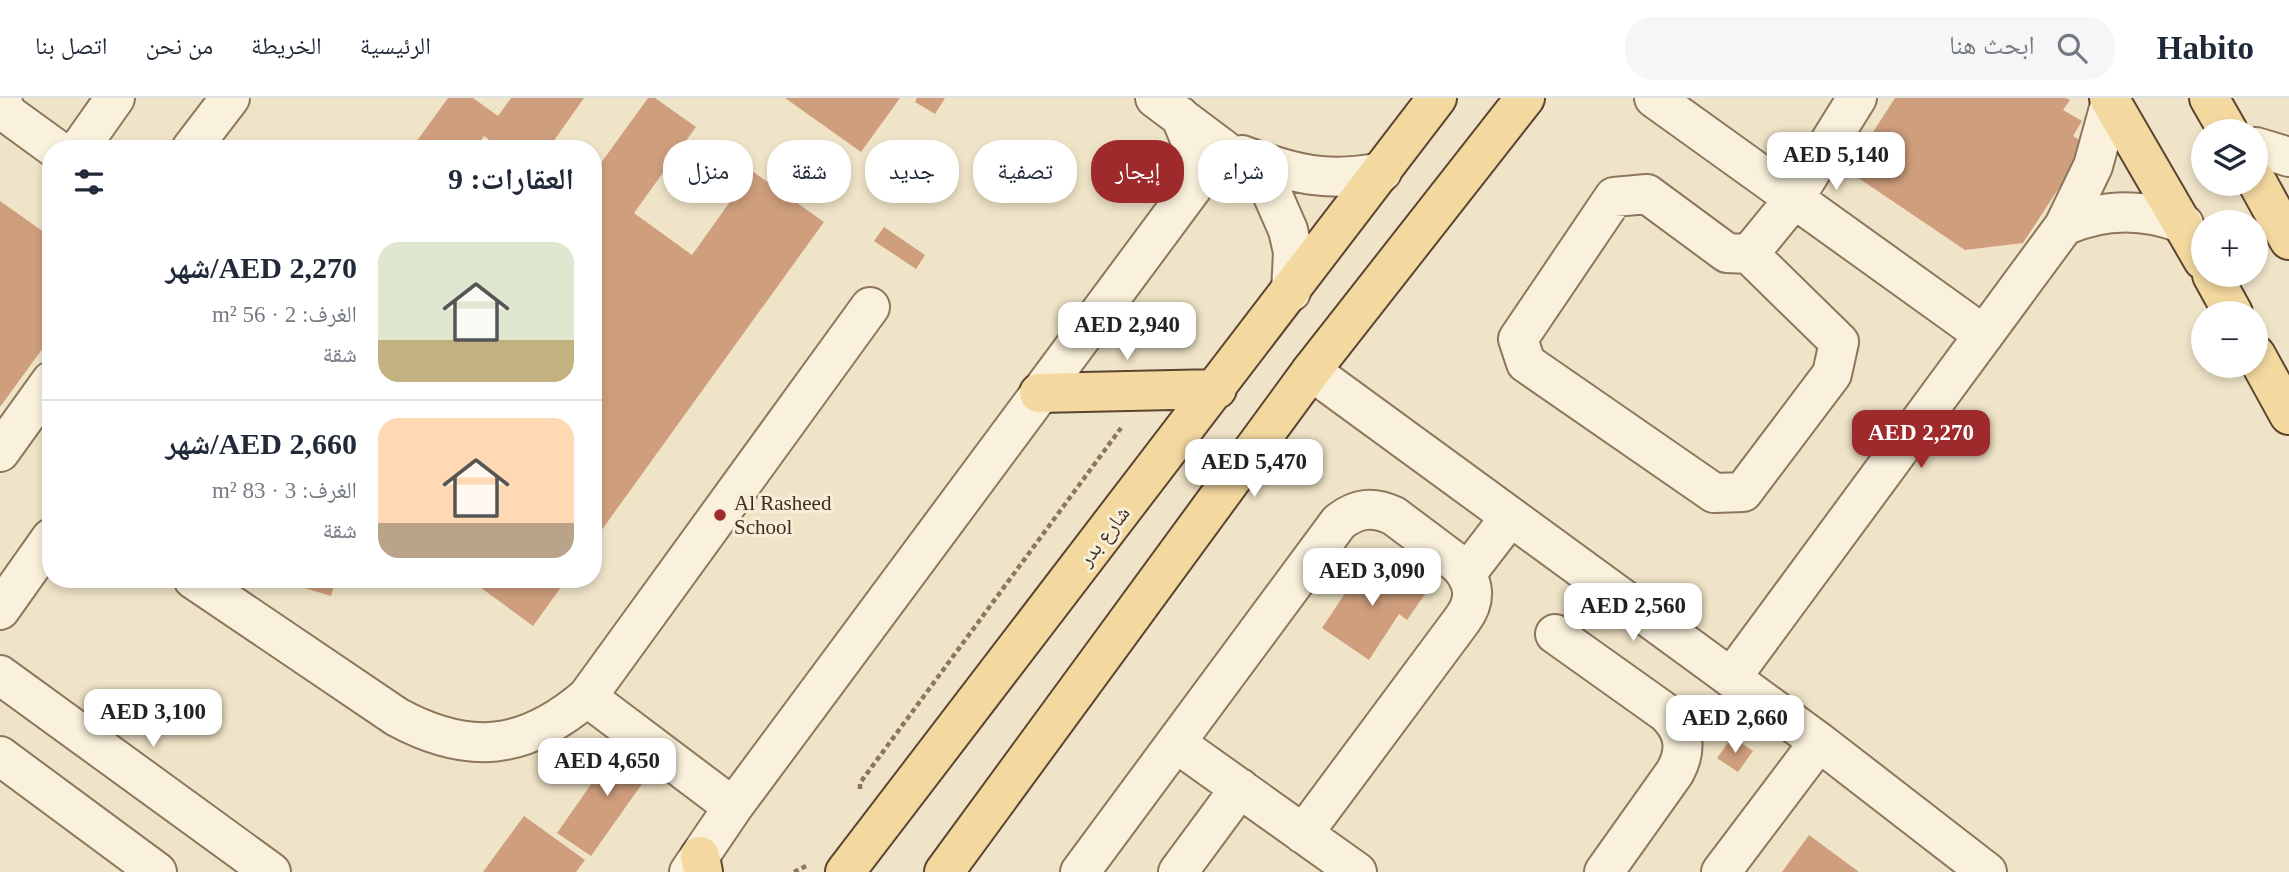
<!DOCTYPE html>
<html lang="ar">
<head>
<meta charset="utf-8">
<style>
  :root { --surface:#fff; --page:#f6f6f7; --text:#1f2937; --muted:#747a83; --line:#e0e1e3; --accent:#9e2a2b }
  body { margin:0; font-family:"Times New Roman","Noto Naskh Arabic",serif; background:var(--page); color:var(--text); direction:rtl; height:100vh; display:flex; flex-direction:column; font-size:26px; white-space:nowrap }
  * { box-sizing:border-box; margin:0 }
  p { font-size:23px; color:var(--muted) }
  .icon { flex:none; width:38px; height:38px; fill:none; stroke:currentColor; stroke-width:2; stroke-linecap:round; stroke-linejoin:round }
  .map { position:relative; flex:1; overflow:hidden; direction:ltr }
  .details { position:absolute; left:42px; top:42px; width:560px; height:448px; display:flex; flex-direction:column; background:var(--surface); border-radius:28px; box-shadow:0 4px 10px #0003; direction:rtl }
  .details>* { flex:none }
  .hud { position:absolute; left:623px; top:42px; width:665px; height:63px; direction:rtl; display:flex; gap:14px }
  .buttons { position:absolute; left:2191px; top:21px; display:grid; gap:14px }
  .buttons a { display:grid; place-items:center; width:77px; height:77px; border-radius:50%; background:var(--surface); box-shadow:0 4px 10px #0003; font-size:35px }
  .price { position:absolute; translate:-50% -60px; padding:0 16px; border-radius:14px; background:#fff; color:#222; font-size:23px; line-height:46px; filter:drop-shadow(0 2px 4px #0008) }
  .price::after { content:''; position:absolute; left:50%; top:42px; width:21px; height:16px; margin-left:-10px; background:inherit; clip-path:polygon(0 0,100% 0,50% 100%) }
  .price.active { background:var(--accent); color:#fff }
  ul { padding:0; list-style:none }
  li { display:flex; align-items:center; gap:21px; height:175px; padding:0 28px }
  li+li { border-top:2px solid var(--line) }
  li span { display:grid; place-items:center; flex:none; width:196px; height:140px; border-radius:21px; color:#555 }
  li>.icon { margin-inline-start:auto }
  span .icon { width:84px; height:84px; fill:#fffc; stroke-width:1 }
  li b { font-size:30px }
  h2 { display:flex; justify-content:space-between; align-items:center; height:84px; padding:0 28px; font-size:30px }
  .tag { padding:0 24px; border-radius:28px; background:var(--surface); box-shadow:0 4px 10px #0003; font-size:24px; line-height:63px }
  .tag.active { background:var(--accent); color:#fff }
  header { display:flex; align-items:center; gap:42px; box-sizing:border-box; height:98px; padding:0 35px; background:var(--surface); border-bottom:2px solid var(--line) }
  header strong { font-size:33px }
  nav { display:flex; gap:38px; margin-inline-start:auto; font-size:24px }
  .search { width:490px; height:63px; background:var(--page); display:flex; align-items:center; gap:18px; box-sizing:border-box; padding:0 24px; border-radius:28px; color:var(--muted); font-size:26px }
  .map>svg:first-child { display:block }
</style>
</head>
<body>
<header>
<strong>Habito</strong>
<div class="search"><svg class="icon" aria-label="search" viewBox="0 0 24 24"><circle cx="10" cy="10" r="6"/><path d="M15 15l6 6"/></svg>ابحث هنا</div>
<nav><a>الرئيسية</a><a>الخريطة</a><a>من نحن</a><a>اتصل بنا</a></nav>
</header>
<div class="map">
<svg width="2289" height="774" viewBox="0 0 2289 774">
  <rect width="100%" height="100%" fill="#f0e4c8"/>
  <path fill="#cf9f7d" d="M 448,0 L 473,0 L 498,18 L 511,0 L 584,0 L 548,51 L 501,51 L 484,38 L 475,51 L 411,51 Z
    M 648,0 L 655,0 L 696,29 L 634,115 L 692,157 L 752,73 L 824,124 L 593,444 L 593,76 Z
    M 785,0 L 900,0 L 861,54 Z
    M 917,0 L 945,0 L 935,16 L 915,4 Z
    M 1895,0 L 2066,0 L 2070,2 L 2063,12 L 2082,23 L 2073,38 L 2087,47 L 2023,145 L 1965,152 L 1848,73 Z
    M 0,103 L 51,139 L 51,239 L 0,309 Z
    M 884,129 L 925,157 L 916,171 L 874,143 Z
    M 1369,459 L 1425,496 L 1407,522 L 1399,516 L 1369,562 L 1322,530 Z
    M 274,481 L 336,481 L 331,498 Z
    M 469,481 L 567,481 L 533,528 Z
    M 1732,639 L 1753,653 L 1738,674 L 1717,660 Z
    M 622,642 L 656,666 L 591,758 L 557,735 Z
    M 524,718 L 585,762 L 576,774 L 483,774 Z
    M 1809,737 L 1859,774 L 1782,774 Z"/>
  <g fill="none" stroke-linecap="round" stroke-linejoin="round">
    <g stroke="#8d765c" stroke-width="42">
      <path id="minor" d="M 2,0 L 5,14 L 56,51
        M 1155,0 L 1223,51 L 1270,91 L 1288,132 L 1293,154 L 1291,194
        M 1654,0 L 1984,237
        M 2256,49 L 2289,59
        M 79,51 L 115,0
        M 191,51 L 230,0
        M 1242,57 C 1294,76 1326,85 1382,74
        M 2064,128 C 2104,110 2143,110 2184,126
        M 1749,156 L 1839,244 L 1832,276 L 1743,394 L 1714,395 L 1526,265 L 1518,241 L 1614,99 L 1647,96 L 1727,155 L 1749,156 L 1794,101 L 1857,0
        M 1311,273 L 1819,644 L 1987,774
        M 0,354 L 51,283
        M 1467,475 L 1510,419
        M 193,481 L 397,619 C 469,658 525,652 587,599 L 870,209
        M 0,512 L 51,440
        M 1555,536 L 1666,615 C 1685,633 1687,652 1675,674 L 1604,774
        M 0,577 L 271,774
        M 1731,580 L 2064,128 L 2093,68 L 2111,3
        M 587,599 L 733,709
        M 1176,645 L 1357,774
        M 0,658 L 157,774
        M 689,774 L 733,709 L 1193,89 C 1203,65 1189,39 1180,18
        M 1080,774 L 1339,424 C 1357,410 1373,408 1394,418 L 1458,466 C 1475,484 1477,502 1462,522 L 1303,736
        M 1178,774 L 1240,690
        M 1721,774 L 1819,644"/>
    </g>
    <g stroke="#5b4430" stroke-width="42">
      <path id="major" d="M 2109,0 L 2203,162
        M 2209,0 L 2228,33
        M 2256,82 L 2289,142
        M 2212,177 L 2233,215
        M 2256,257 L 2289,317
        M 1039,295 L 1217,291
        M 700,758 L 703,774
        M 845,774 L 1437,0
        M 944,774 L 1311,273 L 1525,0"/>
    </g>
    <path stroke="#8d765c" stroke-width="4.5" stroke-dasharray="5 3.5" stroke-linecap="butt" d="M 860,691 L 860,685 L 1121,330
      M 794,774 L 808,767"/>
    <use href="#minor" stroke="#faf1dc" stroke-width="38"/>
    <use href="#major" stroke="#f3d9a0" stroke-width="38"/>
  </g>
  <circle fill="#9e2a2b" stroke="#f7eed8" stroke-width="2.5" cx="720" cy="417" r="7"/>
  <g text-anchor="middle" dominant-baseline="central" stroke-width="6" stroke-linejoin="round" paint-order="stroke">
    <g font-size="21" fill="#3d2e20" stroke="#f7eed8" text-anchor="start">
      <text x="734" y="405">Al Rasheed<tspan x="734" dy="24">School</tspan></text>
    </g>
    <g font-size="21" fill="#3d2e20" stroke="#f7eed8">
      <text transform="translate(1104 438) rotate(-52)">شارع بدر</text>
    </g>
  </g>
</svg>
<div class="buttons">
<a><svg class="icon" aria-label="layers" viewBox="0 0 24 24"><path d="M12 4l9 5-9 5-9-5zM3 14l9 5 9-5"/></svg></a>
<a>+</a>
<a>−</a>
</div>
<b class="price" style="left:1836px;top:94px">AED 5,140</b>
<b class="price" style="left:1127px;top:264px">AED 2,940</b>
<b class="price active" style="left:1921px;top:372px">AED 2,270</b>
<b class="price" style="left:1254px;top:401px">AED 5,470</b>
<b class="price" style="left:1372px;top:510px">AED 3,090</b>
<b class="price" style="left:1633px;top:545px">AED 2,560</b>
<b class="price" style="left:153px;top:651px">AED 3,100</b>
<b class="price" style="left:1735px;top:657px">AED 2,660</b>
<b class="price" style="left:607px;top:700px">AED 4,650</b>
<div class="hud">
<a class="tag">شراء</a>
<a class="tag active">إيجار</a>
<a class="tag">تصفية</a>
<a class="tag">جديد</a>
<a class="tag">شقة</a>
<a class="tag">منزل</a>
</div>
<section class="details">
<h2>العقارات: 9<svg class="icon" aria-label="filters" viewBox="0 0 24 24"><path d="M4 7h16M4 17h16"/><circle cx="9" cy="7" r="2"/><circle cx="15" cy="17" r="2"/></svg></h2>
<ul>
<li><span style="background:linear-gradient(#dfe7d0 70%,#c2b280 0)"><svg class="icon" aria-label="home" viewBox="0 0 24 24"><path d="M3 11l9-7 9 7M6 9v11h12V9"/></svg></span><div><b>AED 2,270/شهر</b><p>الغرف: 2 · 56 m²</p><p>شقة</p></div></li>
<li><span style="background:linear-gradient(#ffd9b3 75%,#b9a48a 0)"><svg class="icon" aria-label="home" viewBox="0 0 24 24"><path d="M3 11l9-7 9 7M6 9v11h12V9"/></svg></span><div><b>AED 2,660/شهر</b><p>الغرف: 3 · 83 m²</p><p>شقة</p></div></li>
</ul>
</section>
</div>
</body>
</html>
